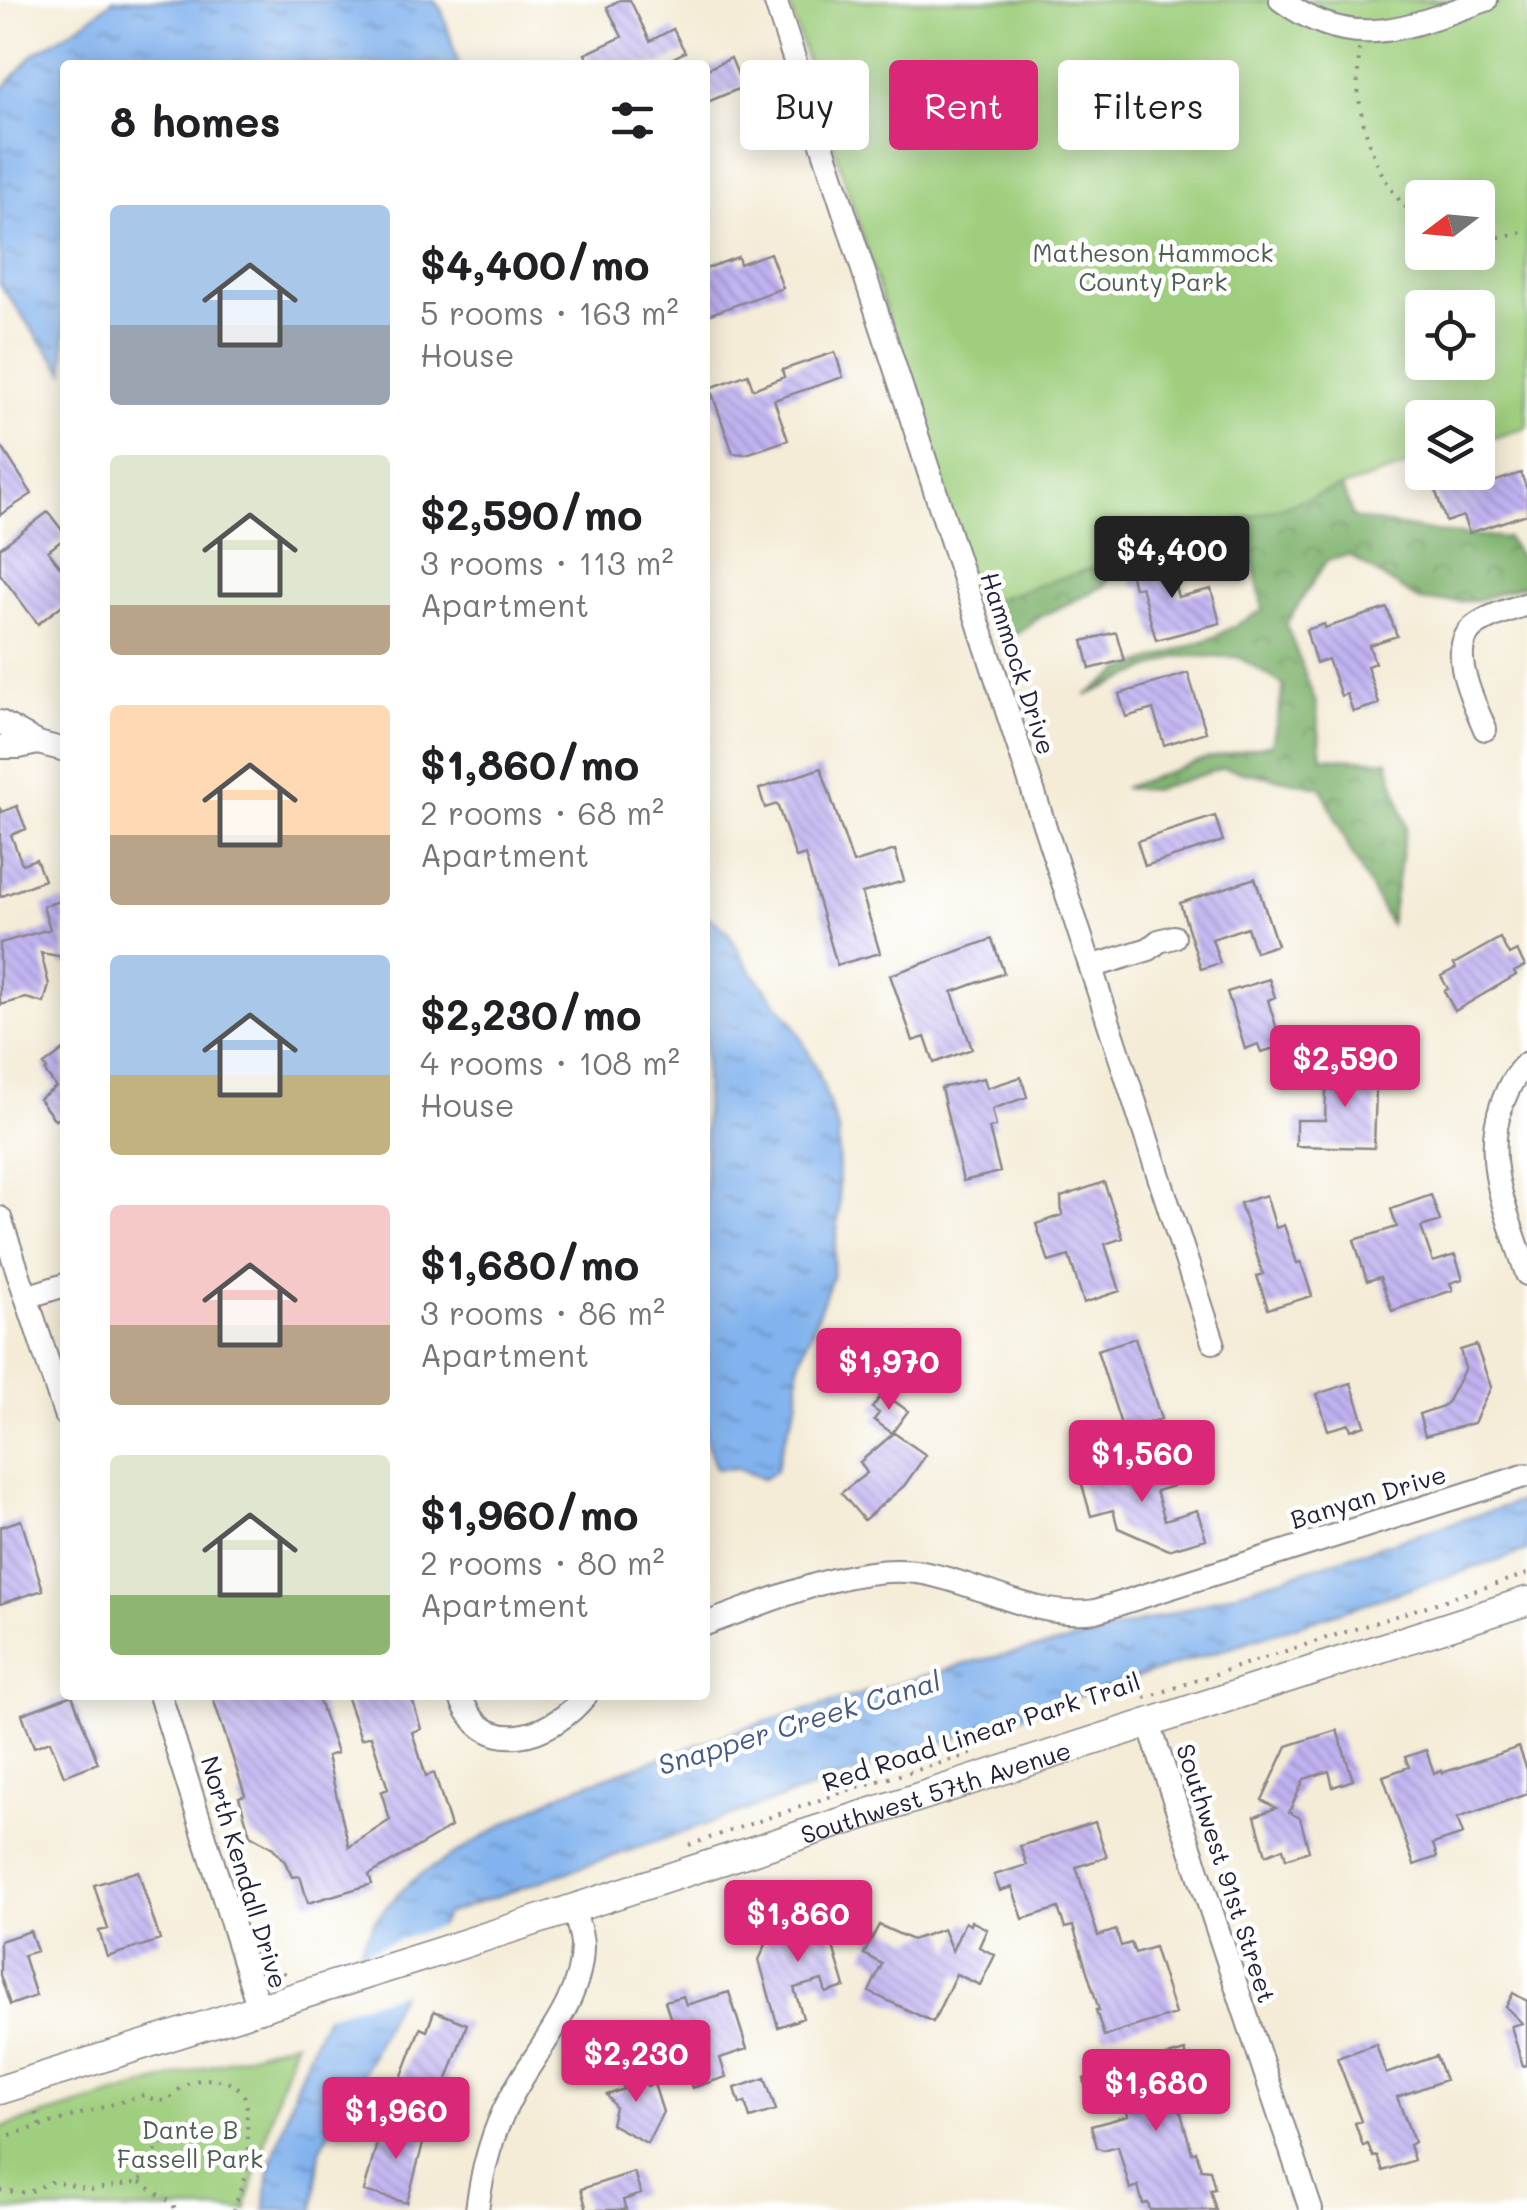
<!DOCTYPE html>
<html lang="en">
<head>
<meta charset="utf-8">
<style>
  :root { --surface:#fff; --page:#f6f6f6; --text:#202124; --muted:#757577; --accent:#db2777 }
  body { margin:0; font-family:Mali,sans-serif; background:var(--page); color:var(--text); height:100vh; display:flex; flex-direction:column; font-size:38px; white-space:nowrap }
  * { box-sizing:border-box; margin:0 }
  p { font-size:32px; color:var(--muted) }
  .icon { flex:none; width:55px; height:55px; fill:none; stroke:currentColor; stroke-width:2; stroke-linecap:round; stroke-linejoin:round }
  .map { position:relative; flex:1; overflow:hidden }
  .details { position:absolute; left:60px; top:60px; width:650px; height:1640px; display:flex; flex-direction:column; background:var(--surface); border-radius:10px; box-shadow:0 5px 25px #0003 }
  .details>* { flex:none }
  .guide { position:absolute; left:740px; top:60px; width:635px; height:90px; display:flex; gap:20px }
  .needle { width:65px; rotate:254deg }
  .controls { position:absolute; left:1405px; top:180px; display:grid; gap:20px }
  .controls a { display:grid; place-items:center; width:90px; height:90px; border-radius:10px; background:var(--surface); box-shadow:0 5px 25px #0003; font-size:50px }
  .price { position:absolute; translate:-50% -85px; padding:0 22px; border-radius:10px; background:var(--accent); color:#fff; font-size:32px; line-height:65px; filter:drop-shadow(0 2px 5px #0008) }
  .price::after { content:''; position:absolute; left:50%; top:60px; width:30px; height:22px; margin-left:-15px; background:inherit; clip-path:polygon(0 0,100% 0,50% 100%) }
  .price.selected { background:#222; color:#fff }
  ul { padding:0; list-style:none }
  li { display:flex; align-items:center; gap:30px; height:250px; padding:0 50px }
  li span { display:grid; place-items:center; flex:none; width:280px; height:200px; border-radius:10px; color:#555 }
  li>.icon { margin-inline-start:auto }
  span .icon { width:120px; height:120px; fill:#fffc; stroke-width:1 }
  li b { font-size:42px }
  h2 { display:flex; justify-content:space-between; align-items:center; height:120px; padding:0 50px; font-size:42px }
  .pill { padding:0 35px; border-radius:10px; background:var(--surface); box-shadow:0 5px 25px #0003; font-size:35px; line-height:90px }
  .pill.selected { background:var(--accent); color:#fff }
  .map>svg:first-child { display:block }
</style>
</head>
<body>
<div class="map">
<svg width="1527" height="2210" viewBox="0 0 1527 2210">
  <defs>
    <pattern id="forest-crowns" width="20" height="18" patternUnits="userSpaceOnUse" patternTransform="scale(2.5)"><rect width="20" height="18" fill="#7fb26d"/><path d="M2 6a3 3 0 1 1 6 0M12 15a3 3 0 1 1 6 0" fill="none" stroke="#68905b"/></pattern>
    <pattern id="water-ripples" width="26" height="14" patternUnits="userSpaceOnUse" patternTransform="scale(2.5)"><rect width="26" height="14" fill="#82b3ee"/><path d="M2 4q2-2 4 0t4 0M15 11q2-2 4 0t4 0" fill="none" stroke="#6a91c2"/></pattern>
    <pattern id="building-back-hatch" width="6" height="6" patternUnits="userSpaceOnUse" patternTransform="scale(2.5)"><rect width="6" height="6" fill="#c1b3f2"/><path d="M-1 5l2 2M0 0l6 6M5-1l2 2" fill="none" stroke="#9c91c5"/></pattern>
  </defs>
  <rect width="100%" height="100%" fill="#fff"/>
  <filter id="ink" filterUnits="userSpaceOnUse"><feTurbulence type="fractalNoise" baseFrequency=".01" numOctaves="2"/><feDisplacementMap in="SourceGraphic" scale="20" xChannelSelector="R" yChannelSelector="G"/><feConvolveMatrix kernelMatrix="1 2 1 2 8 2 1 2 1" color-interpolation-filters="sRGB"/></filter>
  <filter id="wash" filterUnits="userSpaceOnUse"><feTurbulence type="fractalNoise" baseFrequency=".0048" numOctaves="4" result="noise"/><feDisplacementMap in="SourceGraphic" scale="40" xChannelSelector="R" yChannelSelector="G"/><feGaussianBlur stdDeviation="2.25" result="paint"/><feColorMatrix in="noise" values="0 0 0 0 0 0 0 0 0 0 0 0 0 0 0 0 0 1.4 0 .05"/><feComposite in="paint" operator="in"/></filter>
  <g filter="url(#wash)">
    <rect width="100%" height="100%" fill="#f4ecd7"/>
    <path fill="url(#forest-crowns)" stroke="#506a54" stroke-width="2.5" d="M 801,0 L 1333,462 L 1353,518 L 1436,532 L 1507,538 L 1527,568 L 1527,584 L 1475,601 L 1420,601 L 1349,555 L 1326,561 L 1286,624 L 1316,703 L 1322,757 L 1388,761 L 1406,826 L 1390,924 L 1353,856 L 1321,787 L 1223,768 L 1154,790 L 1123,788 L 1202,760 L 1272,744 L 1284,685 L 1238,657 L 1178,656 L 1085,696 L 1121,671 L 1214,637 L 1263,610 L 1254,566 L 1180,515 L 1142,520 L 1104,586 L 1044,615 L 1001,644 Z"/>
    <path fill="#9fcf7e" stroke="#60785c" stroke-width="2.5" fill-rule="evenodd" d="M 788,0 L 1527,0 L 1527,427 L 1478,443 L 1478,418 L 1422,418 L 1422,461 L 978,605 ZM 1422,198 L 1478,198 L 1478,252 L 1422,252 ZM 1422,308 L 1478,308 L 1478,362 L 1422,362 Z
      M 295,2041 L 279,2089 L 247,2203 L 247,2210 L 0,2210 L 0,2128 Z"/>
    <path fill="url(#water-ripples)" stroke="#526a94" stroke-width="2.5" d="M 113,0 L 434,0 L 442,11 L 459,65 L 65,65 L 65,372 L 40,341 L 0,284 L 0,92 L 34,54 L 88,20 Z
      M 705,914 L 727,931 L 750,970 L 792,1021 L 817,1069 L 838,1130 L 839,1211 L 832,1278 L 798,1365 L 798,1400 L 782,1446 L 776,1471 L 763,1479 L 737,1468 L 716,1469 L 705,1438 Z
      M 1527,1499 L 1527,1551 L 1055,1704 L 446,1914 L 392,2009 L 367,2065 L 320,2150 L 314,2210 L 265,2210 L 269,2171 L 295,2088 L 315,2038 L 375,1920 L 396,1896 L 420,1875 L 508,1822 L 564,1792 L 744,1728 L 976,1661 L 1063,1643 L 1163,1616 Z"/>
    <path fill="#f4ecd7" d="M 447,1924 L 409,1990 L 320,2017 L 352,1955 Z"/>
    <g id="blocks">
      <path fill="url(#building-back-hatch)" d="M 620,0 L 630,0 L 650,41 L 673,29 L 685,52 L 659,65 L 590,65 L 585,54 L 622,37 L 607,7 Z
        M 731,58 L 743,87 L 705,103 L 705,70 Z
        M 770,253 L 783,288 L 705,316 L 705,269 L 738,257 L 740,264 Z
        M 835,352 L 843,377 L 774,400 L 788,440 L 746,454 L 733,453 L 710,388 L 748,374 L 753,389 L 784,377 L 782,370 Z
        M 0,444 L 32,494 L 0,515 Z
        M 1445,472 L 1470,472 L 1475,488 L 1521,473 L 1527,490 L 1527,514 L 1469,533 L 1463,516 L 1446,522 L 1431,477 Z
        M 48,512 L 65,534 L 65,538 L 48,551 L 65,573 L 65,603 L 38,624 L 0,574 L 0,548 Z
        M 1167,557 L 1178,597 L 1211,589 L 1220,623 L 1156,640 L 1141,586 L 1134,588 L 1129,567 Z
        M 1387,608 L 1397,636 L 1369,645 L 1375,663 L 1367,666 L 1379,704 L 1353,712 L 1347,694 L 1341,696 L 1328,659 L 1316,663 L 1306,630 L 1324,624 L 1325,628 Z
        M 1116,632 L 1124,660 L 1090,669 L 1083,641 Z
        M 1188,673 L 1206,732 L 1164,745 L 1153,709 L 1126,717 L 1119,694 Z
        M 821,768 L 853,863 L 895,850 L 904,881 L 862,893 L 880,953 L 837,965 L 805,855 L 796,858 L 777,804 L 765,808 L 759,789 Z
        M 17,806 L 26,829 L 11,835 L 22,864 L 36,859 L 44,880 L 0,897 L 0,809 L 2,812 Z
        M 1215,816 L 1223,841 L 1145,866 L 1137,841 Z
        M 1255,878 L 1277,945 L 1255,952 L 1247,927 L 1212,939 L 1220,963 L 1201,969 L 1180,903 Z
        M 60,901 L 61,903 L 65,902 L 65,965 L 62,966 L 59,956 L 41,953 L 49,985 L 44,1003 L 26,998 L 0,1005 L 0,943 L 50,929 L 43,906 Z
        M 1500,938 L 1509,955 L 1517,951 L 1525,966 L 1514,972 L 1516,975 L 1455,1011 L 1444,991 L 1448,989 L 1441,976 L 1456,968 L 1454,964 Z
        M 992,939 L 1004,973 L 952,992 L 972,1049 L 934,1063 L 925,1037 L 913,1041 L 890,975 Z
        M 1269,979 L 1275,997 L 1268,1000 L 1282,1046 L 1261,1052 L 1258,1044 L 1245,1049 L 1227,992 Z
        M 65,1049 L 65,1112 L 55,1120 L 39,1099 L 56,1087 L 45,1072 L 47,1070 L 44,1065 Z
        M 1327,1065 L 1379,1066 L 1379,1089 L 1376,1089 L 1374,1148 L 1296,1146 L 1296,1120 L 1325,1120 Z
        M 1021,1077 L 1027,1097 L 992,1109 L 996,1126 L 989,1128 L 1000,1172 L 963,1181 L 941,1088 L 984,1078 L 987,1088 Z
        M 1104,1182 L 1123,1238 L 1105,1244 L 1120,1291 L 1084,1303 L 1069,1256 L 1049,1262 L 1036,1224 L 1062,1215 L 1061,1197 Z
        M 1266,1195 L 1276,1228 L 1284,1225 L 1297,1263 L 1301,1262 L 1312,1296 L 1268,1309 L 1257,1276 L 1263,1274 L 1240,1203 Z
        M 1431,1195 L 1440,1221 L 1421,1227 L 1433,1262 L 1455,1255 L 1463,1279 L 1450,1283 L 1453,1290 L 1392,1311 L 1380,1277 L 1367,1281 L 1354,1240 L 1397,1227 L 1391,1209 Z
        M 1135,1338 L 1161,1419 L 1123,1431 L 1097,1350 Z
        M 1476,1345 L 1491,1387 L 1474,1423 L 1425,1436 L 1419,1414 L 1443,1406 L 1448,1401 L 1465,1368 L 1460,1350 Z
        M 1351,1383 L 1365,1425 L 1351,1430 L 1349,1424 L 1328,1430 L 1317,1394 Z
        M 883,1393 L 908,1411 L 892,1433 L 874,1420 L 879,1413 L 872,1408 Z
        M 894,1433 L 926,1455 L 904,1486 L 864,1520 L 841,1493 L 867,1473 L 860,1462 Z
        M 1164,1457 L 1173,1486 L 1156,1491 L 1165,1520 L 1197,1510 L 1206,1539 L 1168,1550 L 1118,1528 L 1113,1510 L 1091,1516 L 1081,1481 Z
        M 21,1520 L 43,1590 L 0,1604 L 0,1527 Z
        M 72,1695 L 98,1763 L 64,1776 L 50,1741 L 34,1747 L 22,1714 Z
        M 212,1695 L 317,1695 L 337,1753 L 327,1756 L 349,1847 L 390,1820 L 381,1792 L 388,1789 L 371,1736 L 361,1739 L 346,1695 L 411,1695 L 421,1729 L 412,1732 L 426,1776 L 434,1773 L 451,1827 L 369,1875 L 372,1884 L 308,1903 L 300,1876 L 292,1877 L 285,1862 L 273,1848 L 250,1835 L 239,1797 L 245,1795 Z
        M 1337,1730 L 1353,1780 L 1333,1787 L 1329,1771 L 1304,1779 L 1289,1812 L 1300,1818 L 1309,1851 L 1286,1859 L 1283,1848 L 1266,1855 L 1255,1816 L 1276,1808 L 1262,1800 L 1287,1746 Z
        M 1519,1747 L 1527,1770 L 1527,1794 L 1457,1818 L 1463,1834 L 1433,1844 L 1437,1857 L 1414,1865 L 1383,1776 L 1409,1767 L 1405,1757 L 1426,1750 L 1434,1773 L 1441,1770 L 1442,1773 Z
        M 1095,1822 L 1107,1857 L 1076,1867 L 1098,1936 L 1116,1930 L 1121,1946 L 1131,1943 L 1135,1953 L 1154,1947 L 1175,2014 L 1104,2036 L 1096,2010 L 1099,2010 L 1073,1926 L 1065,1928 L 1058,1908 L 1023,1919 L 1012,1887 L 1000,1891 L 994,1875 L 1027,1865 L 1020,1846 Z
        M 138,1871 L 160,1940 L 107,1957 L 99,1931 L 108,1929 L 94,1885 Z
        M 803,1910 L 810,1931 L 827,1926 L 845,1987 L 826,1993 L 822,1980 L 794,1988 L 803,2018 L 778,2027 L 759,1960 L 771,1933 L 782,1931 L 778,1918 Z
        M 971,1921 L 987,1929 L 979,1947 L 995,1955 L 980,1985 L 956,1974 L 933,2022 L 869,1992 L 882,1964 L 864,1954 L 879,1925 L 912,1940 L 943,1929 L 952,1951 L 965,1922 L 970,1925 Z
        M 30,1931 L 37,1951 L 23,1955 L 36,1996 L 10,2005 L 0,1975 L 0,1941 Z
        M 729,1992 L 747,2049 L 720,2058 L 726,2077 L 692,2088 L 665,2001 L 683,1996 L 686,2005 Z
        M 1513,1993 L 1527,2001 L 1527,2065 L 1523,2066 L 1511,2026 L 1522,2023 L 1506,2007 Z
        M 434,2011 L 467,2024 L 441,2096 L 400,2081 L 420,2028 L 427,2031 Z
        M 1376,2044 L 1386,2074 L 1436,2056 L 1445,2080 L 1397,2097 L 1414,2142 L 1409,2145 L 1414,2160 L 1383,2171 L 1377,2156 L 1373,2157 L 1368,2144 L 1363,2146 L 1355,2123 L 1361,2121 L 1337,2058 Z
        M 1185,2051 L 1199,2100 L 1179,2106 L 1192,2153 L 1196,2151 L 1201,2169 L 1210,2170 L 1215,2189 L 1210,2190 L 1216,2210 L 1150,2210 L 1148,2203 L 1143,2204 L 1138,2186 L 1130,2189 L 1118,2146 L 1103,2150 L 1097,2147 L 1091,2126 L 1128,2116 L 1119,2084 L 1087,2093 L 1084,2079 Z
        M 641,2066 L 647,2086 L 654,2084 L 663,2112 L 647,2143 L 611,2124 L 615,2107 L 607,2095 L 624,2089 L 619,2073 Z
        M 765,2078 L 776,2110 L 750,2118 L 745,2102 L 740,2104 L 735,2088 Z
        M 406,2119 L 428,2125 L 407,2203 L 364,2191 L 380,2132 L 401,2138 Z
        M 634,2172 L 641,2194 L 623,2200 L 626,2210 L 587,2210 L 581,2189 Z"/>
    </g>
  </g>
  <g filter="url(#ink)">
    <use href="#blocks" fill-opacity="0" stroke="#8b8789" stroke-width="2.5"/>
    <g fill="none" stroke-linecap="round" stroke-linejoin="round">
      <g stroke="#8b8789" stroke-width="26">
        <path id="minor" d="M 775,0 L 1213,1342
          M 1281,0 C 1355,55 1409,26 1486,0
          M 0,722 L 38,743 L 65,750
          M 1485,729 C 1474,702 1445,648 1475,626 C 1490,615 1510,610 1527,604
          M 0,747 L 19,747 L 38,743
          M 1091,967 L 1149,949 L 1159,941 L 1174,937
          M 1527,1063 C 1514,1075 1508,1088 1502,1104 C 1481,1164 1509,1217 1527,1274
          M 0,1218 L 65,1414
          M 26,1297 L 65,1285
          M 705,1624 C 768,1602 856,1561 923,1573 C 981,1583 1034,1620 1096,1611 L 1527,1475
          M 160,1695 L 259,2009
          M 460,1695 C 483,1761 552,1738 586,1695
          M 1149,1724 L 1311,2210
          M 477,2210 C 482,2171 491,2134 510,2099 C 535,2050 582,2004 582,1946 C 582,1933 576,1920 573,1908"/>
      </g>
      <g stroke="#8b8789" stroke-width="31">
        <g id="major">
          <path id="s1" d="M 0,2090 L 438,1952 L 1527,1601"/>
        </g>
      </g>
      <path stroke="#8b8789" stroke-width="4" stroke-dasharray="2.5 8" stroke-linecap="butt" d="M 1359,49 C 1359,62 1357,76 1358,89 C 1362,134 1382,195 1422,220
        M 1478,237 L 1491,239 L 1527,231
        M 1145,1698 L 1239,1666 L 1527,1574
        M 689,1845 L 858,1787 L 975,1753
        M 273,1970 L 278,1969 L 286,1975
        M 36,2113 L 40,2127
        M 146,2134 L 154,2152
        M 0,2138 L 144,2095 C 172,2111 170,2090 192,2082 C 209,2076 241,2079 246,2101 C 248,2108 246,2117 247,2125 C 248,2138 250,2151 247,2164 C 245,2180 238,2195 234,2210
        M 140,2182 L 172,2203 L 175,2210
        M 0,2190 L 27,2193 L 53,2181 L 90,2190 L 140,2182 C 144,2173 147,2161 154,2153 C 166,2138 191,2116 205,2138"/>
      <use href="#minor" stroke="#fff" stroke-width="22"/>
      <use href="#major" stroke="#fff" stroke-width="28"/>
    </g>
  </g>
  <g text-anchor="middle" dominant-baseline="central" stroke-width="9" stroke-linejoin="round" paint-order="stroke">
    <g font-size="25" fill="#4e5f52" stroke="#fff">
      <text x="1153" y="252">Matheson Hammock<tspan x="1153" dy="29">County Park</tspan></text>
      <text x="190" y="2129">Dante B<tspan x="190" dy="29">Fassell Park</tspan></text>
    </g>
    <g font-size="25" fill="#22223b" stroke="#fff">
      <text transform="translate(1019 663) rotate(72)">Hammock Drive</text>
      <text transform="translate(1368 1496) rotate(-17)">Banyan Drive</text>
      <text transform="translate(981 1731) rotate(-18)">Red Road Linear Park Trail</text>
      <text stroke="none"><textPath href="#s1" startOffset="982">Southwest 57th Avenue</textPath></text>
      <text transform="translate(245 1872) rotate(73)">North Kendall Drive</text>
      <text transform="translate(1227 1873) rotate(72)">Southwest 91st Street</text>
    </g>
    <g font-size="28" font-style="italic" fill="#485c83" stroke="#fff">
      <text transform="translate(799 1722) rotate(-17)">Snapper Creek Canal</text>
    </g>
  </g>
</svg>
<div class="controls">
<a><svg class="needle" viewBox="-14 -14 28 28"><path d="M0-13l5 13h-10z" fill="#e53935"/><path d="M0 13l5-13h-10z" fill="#757577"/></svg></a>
<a><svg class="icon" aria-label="locate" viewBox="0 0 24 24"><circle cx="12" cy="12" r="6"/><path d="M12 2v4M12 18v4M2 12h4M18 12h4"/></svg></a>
<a><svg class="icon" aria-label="layers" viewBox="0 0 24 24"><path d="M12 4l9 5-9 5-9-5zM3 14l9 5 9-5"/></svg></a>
</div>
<b class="price selected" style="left:1172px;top:601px">$4,400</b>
<b class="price" style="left:1345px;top:1110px">$2,590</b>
<b class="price" style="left:889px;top:1413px">$1,970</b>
<b class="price" style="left:1142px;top:1505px">$1,560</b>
<b class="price" style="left:798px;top:1965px">$1,860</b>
<b class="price" style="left:636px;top:2105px">$2,230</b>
<b class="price" style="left:1156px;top:2134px">$1,680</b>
<b class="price" style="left:396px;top:2162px">$1,960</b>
<div class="guide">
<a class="pill">Buy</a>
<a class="pill selected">Rent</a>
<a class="pill">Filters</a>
</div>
<section class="details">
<h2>8 homes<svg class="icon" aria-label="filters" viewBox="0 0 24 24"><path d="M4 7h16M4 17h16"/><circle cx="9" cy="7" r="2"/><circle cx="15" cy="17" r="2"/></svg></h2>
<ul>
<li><span style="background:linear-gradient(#a9c7e8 60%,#9aa5b1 0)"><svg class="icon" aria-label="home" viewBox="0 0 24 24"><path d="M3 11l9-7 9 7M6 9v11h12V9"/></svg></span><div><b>$4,400/mo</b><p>5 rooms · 163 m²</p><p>House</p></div></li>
<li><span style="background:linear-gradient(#dfe7d0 75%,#b9a48a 0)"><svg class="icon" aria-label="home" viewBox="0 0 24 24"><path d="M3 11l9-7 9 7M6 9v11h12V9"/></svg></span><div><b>$2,590/mo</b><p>3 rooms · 113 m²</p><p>Apartment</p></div></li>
<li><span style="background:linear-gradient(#ffd9b3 65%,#b9a48a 0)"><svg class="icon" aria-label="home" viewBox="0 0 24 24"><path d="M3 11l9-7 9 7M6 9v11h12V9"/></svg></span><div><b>$1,860/mo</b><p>2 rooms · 68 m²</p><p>Apartment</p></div></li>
<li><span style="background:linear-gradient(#a9c7e8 60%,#c2b280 0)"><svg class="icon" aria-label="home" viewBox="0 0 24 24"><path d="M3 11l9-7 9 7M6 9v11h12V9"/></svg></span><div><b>$2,230/mo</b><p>4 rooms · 108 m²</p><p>House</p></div></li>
<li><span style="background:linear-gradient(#f6c9c9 60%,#b9a48a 0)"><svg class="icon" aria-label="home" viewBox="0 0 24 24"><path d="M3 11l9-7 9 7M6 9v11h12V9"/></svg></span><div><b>$1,680/mo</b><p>3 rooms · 86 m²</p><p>Apartment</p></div></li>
<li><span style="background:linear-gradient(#dfe7d0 70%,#8fb573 0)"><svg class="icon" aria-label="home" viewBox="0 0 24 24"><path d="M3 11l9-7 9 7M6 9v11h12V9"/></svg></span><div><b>$1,960/mo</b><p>2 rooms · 80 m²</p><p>Apartment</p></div></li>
</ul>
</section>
</div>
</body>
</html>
